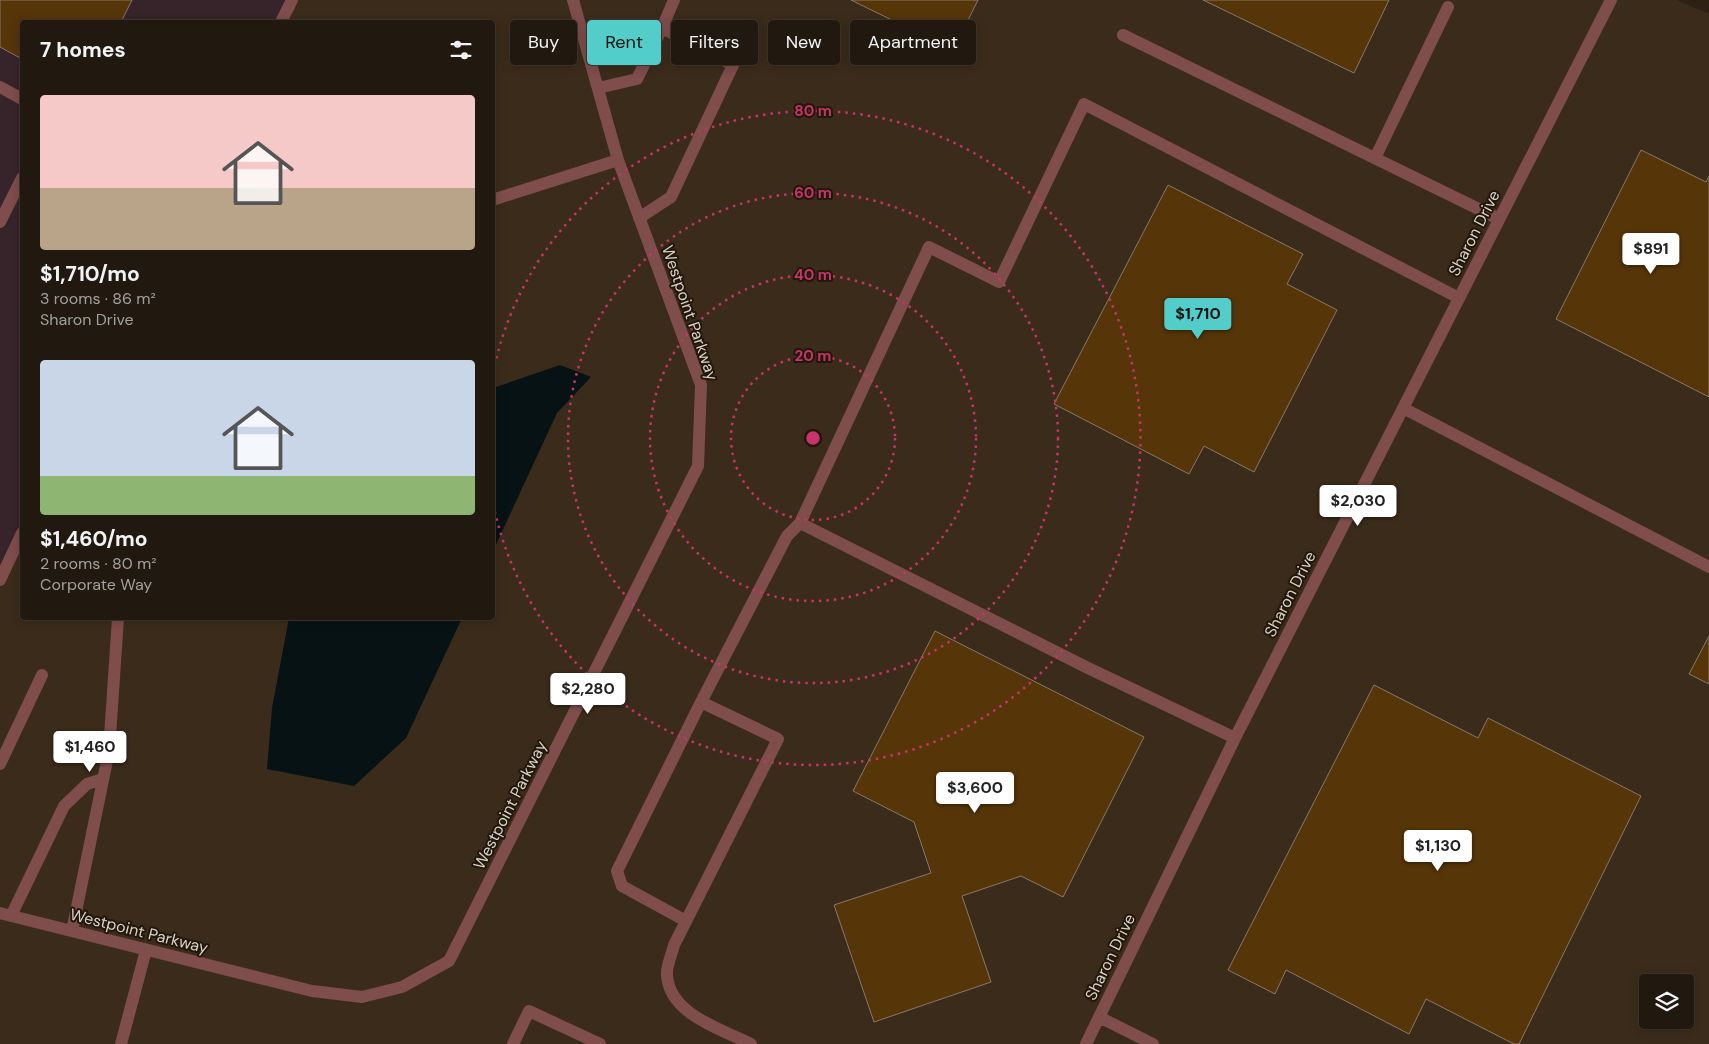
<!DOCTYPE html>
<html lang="en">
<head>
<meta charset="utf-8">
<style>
  :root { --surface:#21190f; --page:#292218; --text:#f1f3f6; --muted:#a2a09e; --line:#3e382f; --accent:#53cdca }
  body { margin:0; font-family:"DM Sans",sans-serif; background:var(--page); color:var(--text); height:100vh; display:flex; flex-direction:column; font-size:19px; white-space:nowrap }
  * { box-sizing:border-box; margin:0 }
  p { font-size:16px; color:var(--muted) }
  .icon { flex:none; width:28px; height:28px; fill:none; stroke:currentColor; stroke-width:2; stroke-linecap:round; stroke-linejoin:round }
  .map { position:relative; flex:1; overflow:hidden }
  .drawer { position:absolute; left:20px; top:20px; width:475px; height:600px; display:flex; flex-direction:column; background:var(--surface); border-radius:5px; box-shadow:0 2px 12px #0003,0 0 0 1px var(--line) }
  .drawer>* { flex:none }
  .hud { position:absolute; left:510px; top:20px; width:475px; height:45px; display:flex; gap:10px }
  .tools { position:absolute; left:1639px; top:974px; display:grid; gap:10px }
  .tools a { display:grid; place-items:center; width:55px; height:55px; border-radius:5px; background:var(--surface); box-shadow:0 2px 12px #0003,0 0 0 1px var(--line); font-size:25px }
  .price { position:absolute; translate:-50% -42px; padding:0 11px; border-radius:5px; background:#fff; color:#222; font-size:16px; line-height:32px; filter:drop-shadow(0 1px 2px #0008) }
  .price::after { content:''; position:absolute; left:50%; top:30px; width:15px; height:11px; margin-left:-8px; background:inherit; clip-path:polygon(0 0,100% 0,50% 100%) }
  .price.selected { background:var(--accent); color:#111 }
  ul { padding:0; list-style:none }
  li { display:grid; align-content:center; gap:10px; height:265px; padding:0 20px }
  li span { display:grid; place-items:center; height:155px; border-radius:5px; color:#555 }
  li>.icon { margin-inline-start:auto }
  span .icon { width:90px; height:90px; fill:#fffc; stroke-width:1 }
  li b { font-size:21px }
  h2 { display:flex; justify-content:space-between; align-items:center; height:60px; padding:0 20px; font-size:21px }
  .tag { padding:0 18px; border-radius:5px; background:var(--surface); box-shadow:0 2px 12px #0003,0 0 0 1px var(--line); font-size:18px; line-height:45px }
  .tag.selected { background:var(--accent); color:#111 }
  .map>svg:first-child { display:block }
</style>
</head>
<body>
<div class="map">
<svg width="1709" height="1044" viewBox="0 0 1709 1044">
  <rect width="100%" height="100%" fill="#2c2114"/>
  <path fill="#3b2b1a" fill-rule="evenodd" d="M 292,0 L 1677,0 L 1709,14 L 1709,1044 L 0,1044 L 0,580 L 22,533 L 22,618 L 492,618 L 492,22 L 281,22 ZM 1648,982 L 1685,982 L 1685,1020 L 1648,1020 Z"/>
  <path fill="#37242a" d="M 0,0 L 292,0 L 281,22 L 22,22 L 22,533 L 0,580 Z"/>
  <path fill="#061214" d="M 560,365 L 591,377 L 557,413 L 493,551 L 493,388 Z
    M 289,618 L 462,618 L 406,738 L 354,786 L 267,769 L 272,708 Z"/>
  <path fill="#563509" stroke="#87796a" d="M 0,0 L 132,0 L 121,22 L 22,22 L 22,59 L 0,47 Z
    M 851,0 L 978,0 L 953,50 Z
    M 1203,0 L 1389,0 L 1354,73 Z
    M 1641,150 L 1706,182 L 1709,176 L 1709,397 L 1556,319 Z
    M 1168,185 L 1303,254 L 1287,284 L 1337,310 L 1254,472 L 1204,446 L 1189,474 L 1054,404 Z
    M 935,631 L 1144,737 L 1063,897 L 1021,876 L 962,896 L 991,982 L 874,1022 L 834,905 L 931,873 L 914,822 L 853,791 Z
    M 1709,636 L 1709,684 L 1689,674 Z
    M 1374,685 L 1478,738 L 1488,718 L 1641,796 L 1519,1044 L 1514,1044 L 1426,999 L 1409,1034 L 1286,970 L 1275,994 L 1228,970 Z"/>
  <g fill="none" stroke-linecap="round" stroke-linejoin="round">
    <path stroke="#7f4d4b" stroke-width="12" d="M 281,22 L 292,0
      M 662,28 L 674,0
      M 1123,35 L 1499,219
      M 0,87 L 22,99
      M 598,88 L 637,79 L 662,28 L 733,65 L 671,197 L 639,218
      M 1375,158 L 1448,7
      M 492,200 L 618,160
      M 0,222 L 22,178
      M 1403,408 L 1709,567
      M 0,580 L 22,533
      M 1235,738 L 1088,668 L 800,523 L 929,247 L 999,282 L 1084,104 L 1459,298
      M 0,764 L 42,675
      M 0,913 L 312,991 L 362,997 L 402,987 L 449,961 L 698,466 L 701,385 L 618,160 L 573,0
      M 11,916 L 64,806 L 87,784 L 103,779
      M 686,921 L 622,886 L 617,871 L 701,702
      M 72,931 L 109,751 L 118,618
      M 1099,1017 L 1153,1044
      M 121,1044 L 146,950
      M 513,1044 L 529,1011 L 600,1044
      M 751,1044 C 721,1029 669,1014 667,975 C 666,966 672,954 674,945 L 778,739 L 701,702 L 787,536 L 800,523
      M 1086,1044 L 1235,738 L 1611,0"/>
  </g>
  <g fill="none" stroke="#c6346c" stroke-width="2.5" stroke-dasharray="2.5 5">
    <circle cx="813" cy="438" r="82"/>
    <circle cx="813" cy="438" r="163"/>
    <circle cx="813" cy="438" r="245"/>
    <path d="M493 373A327 327 0 1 1 493 503"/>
  </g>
  <g text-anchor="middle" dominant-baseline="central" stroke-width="4" stroke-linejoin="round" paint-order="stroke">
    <g font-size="16" fill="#dad2ca" stroke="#22170b">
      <text transform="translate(1474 233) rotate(-63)">Sharon Drive</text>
      <text transform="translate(690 313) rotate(71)">Westpoint Parkway</text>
      <text transform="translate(1290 594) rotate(-63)">Sharon Drive</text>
      <text transform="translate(510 805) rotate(-63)">Westpoint Parkway</text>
      <text transform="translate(139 931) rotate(14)">Westpoint Parkway</text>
      <text transform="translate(1110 957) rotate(-64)">Sharon Drive</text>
    </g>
  </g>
  <circle cx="813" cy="438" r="8" fill="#c6346c" stroke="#22170b" stroke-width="2.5"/>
  <g font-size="15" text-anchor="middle" font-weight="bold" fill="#c6346c" stroke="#22170b" stroke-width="4" stroke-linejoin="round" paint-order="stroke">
    <text x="813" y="116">80 m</text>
    <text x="813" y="198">60 m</text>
    <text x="813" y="280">40 m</text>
    <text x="813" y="361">20 m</text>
  </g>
</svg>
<div class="tools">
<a><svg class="icon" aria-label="layers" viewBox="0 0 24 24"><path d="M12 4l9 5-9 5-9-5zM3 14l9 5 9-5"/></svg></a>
</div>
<b class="price" style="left:1651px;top:275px">$891</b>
<b class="price selected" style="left:1198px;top:340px">$1,710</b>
<b class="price" style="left:1358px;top:527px">$2,030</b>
<b class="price" style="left:588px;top:715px">$2,280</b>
<b class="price" style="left:90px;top:773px">$1,460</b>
<b class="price" style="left:975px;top:814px">$3,600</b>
<b class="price" style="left:1438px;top:872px">$1,130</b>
<div class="hud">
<a class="tag">Buy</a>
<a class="tag selected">Rent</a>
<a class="tag">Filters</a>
<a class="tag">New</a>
<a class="tag">Apartment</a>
</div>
<section class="drawer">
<h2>7 homes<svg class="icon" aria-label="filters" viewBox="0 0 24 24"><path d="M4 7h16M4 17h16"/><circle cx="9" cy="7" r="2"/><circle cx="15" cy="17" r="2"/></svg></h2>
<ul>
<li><span style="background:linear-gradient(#f6c9c9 60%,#b9a48a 0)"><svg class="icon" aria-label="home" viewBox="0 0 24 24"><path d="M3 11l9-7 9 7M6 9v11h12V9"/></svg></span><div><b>$1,710/mo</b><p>3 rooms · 86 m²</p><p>Sharon Drive</p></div></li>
<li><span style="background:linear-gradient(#c9d6e8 75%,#8fb573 0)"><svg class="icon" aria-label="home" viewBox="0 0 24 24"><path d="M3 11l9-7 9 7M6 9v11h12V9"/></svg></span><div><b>$1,460/mo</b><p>2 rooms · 80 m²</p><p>Corporate Way</p></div></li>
</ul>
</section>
</div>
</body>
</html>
